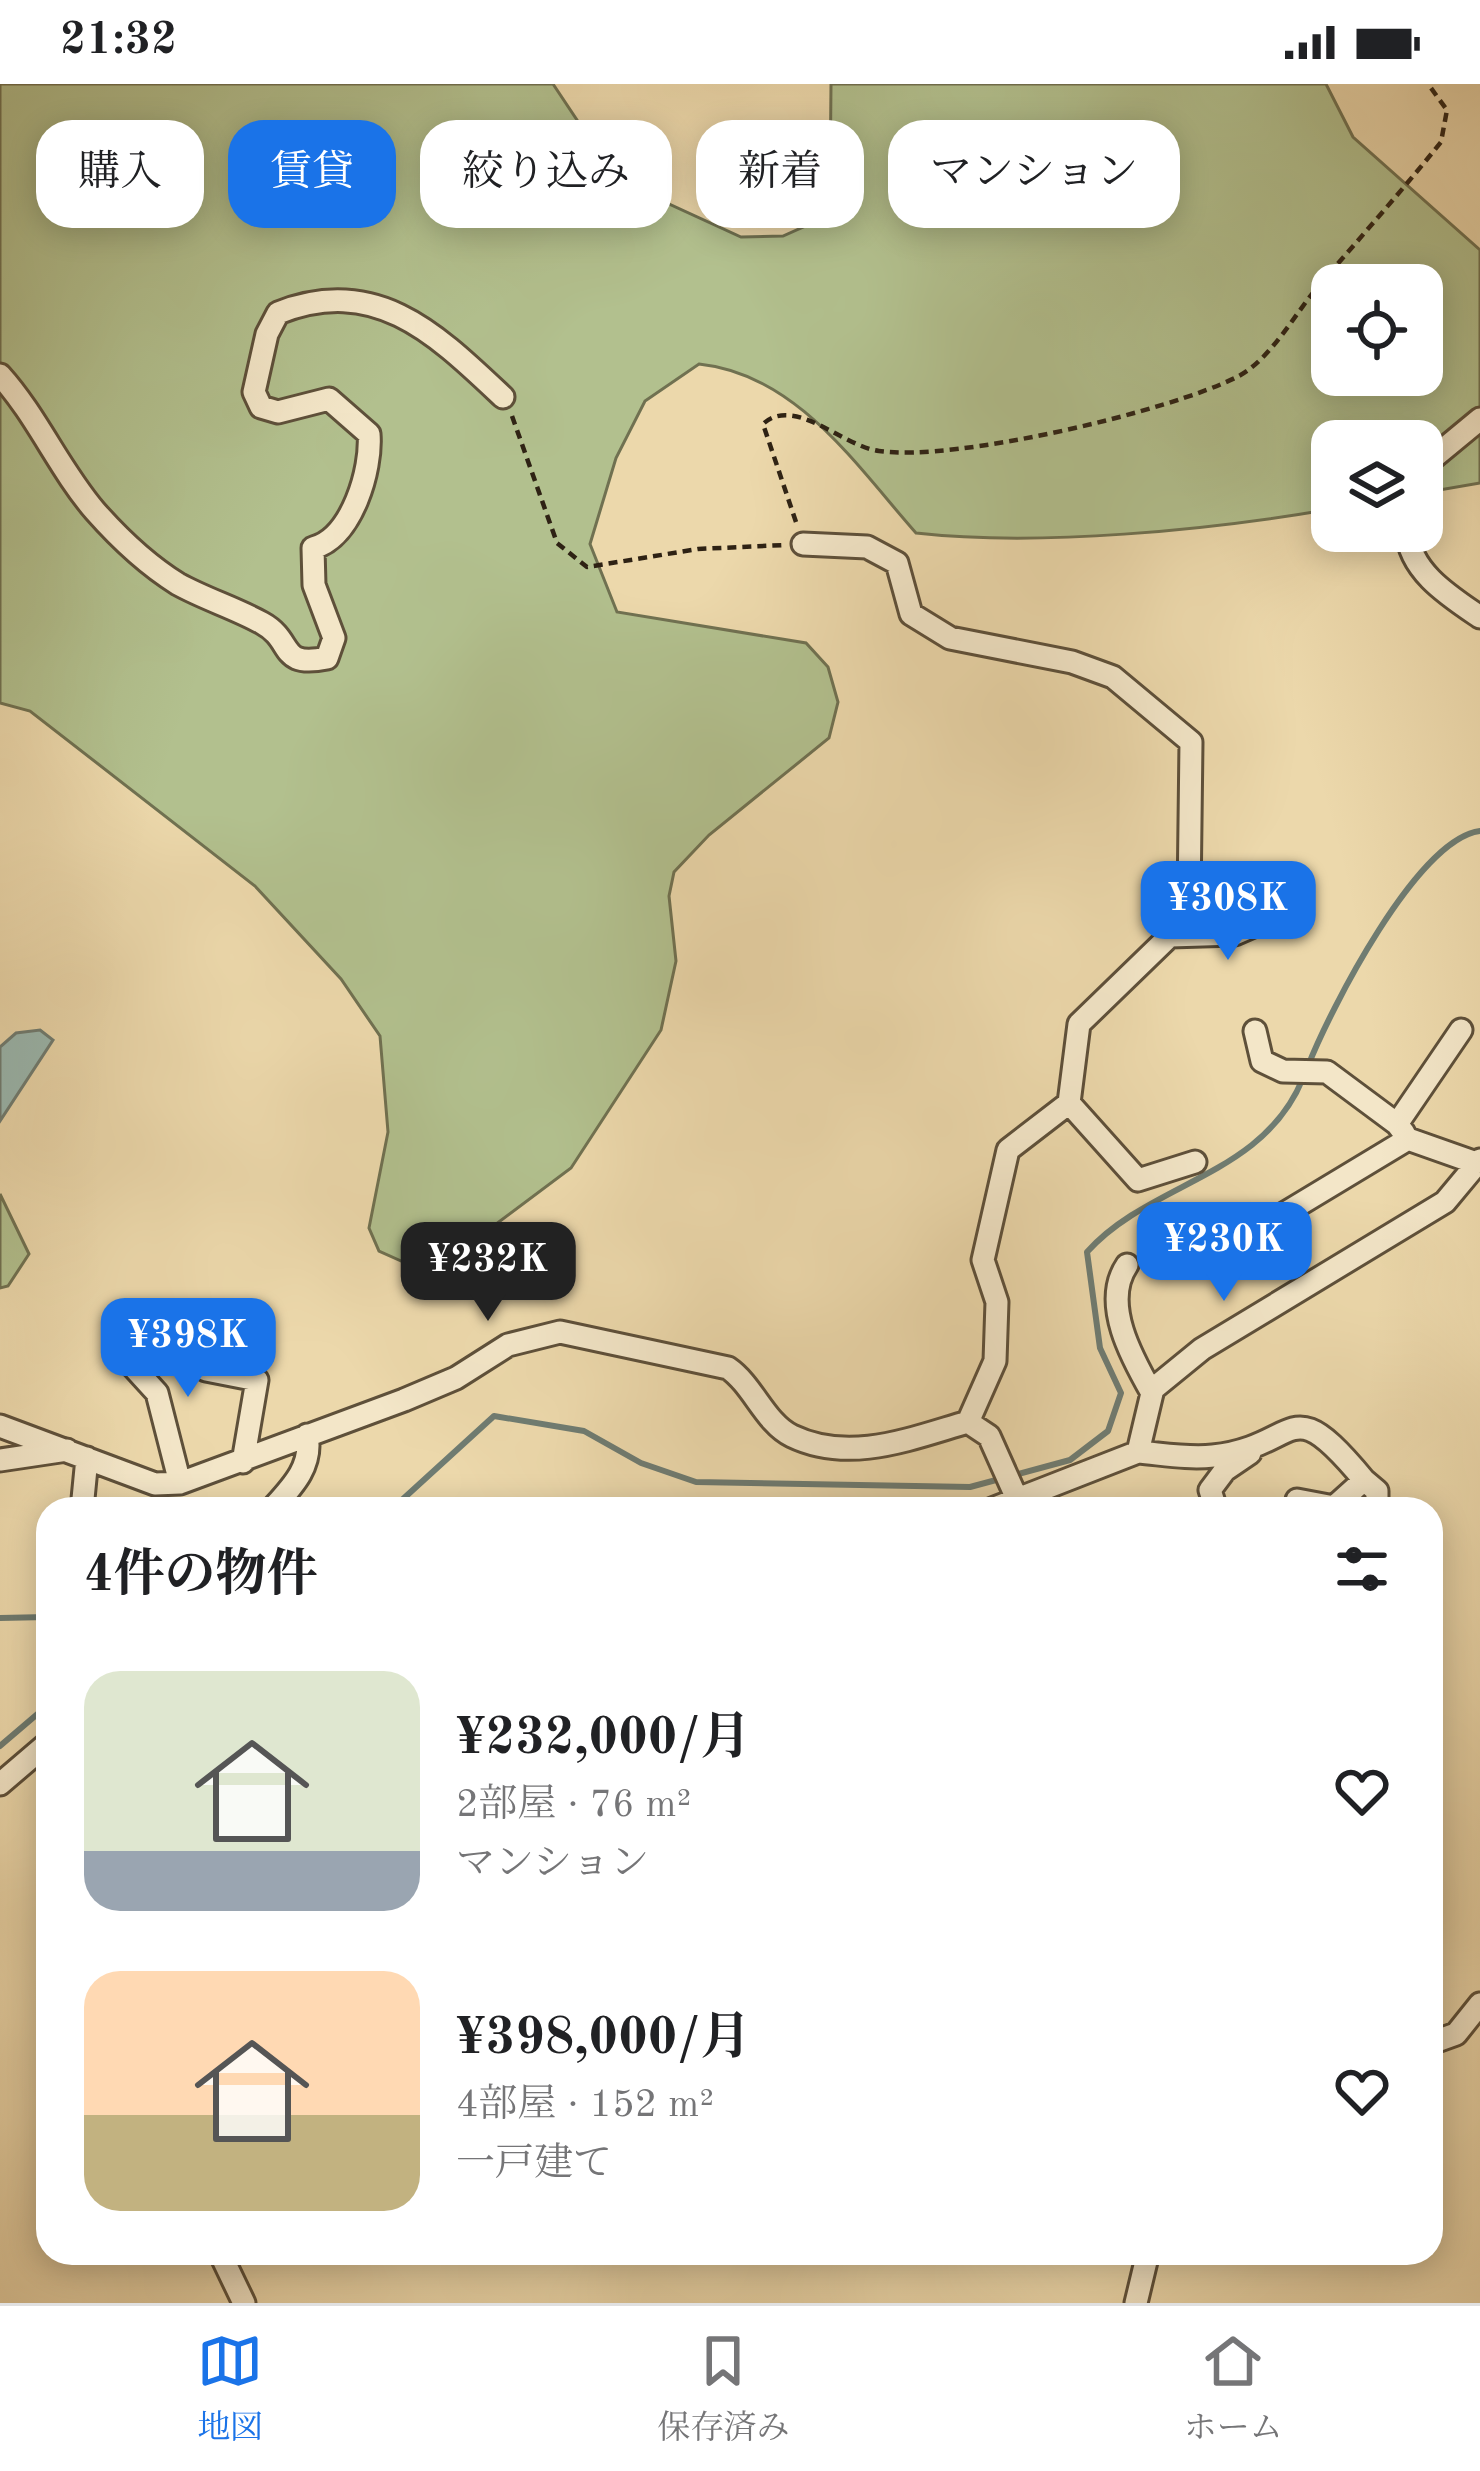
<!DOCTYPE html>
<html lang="ja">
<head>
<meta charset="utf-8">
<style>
  :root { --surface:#fff; --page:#f2f2f2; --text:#202124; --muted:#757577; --line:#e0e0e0; --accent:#1a73e8 }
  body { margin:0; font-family:"Old Standard TT","Noto Serif JP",serif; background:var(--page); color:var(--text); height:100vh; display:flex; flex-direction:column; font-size:45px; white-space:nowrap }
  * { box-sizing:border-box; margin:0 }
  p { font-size:39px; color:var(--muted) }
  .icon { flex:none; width:66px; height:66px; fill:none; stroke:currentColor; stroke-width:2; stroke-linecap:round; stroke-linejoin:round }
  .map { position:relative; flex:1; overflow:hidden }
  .drawer { position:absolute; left:36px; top:1413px; width:1407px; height:768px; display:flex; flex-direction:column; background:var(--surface); border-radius:36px; box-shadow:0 6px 30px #0003 }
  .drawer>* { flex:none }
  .guide { position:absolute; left:36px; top:36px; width:1410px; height:108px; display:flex; gap:24px }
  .controls { position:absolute; left:1311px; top:180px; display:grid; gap:24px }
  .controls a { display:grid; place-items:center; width:132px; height:132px; border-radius:24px; background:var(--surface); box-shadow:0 6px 30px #0003; font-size:60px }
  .price { position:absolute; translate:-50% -102px; padding:0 27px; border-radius:24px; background:var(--accent); color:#fff; font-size:39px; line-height:78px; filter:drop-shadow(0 3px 6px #0008) }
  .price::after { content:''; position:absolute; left:50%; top:72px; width:36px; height:27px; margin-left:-18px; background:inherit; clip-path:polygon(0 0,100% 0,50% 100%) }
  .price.selected { background:#222; color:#fff }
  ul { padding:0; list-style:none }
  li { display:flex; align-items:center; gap:36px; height:300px; padding:0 48px }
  li span { display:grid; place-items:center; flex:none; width:336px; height:240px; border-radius:36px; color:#555 }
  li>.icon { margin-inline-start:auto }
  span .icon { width:144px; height:144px; fill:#fffc; stroke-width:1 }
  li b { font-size:51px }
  h2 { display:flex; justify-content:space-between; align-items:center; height:144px; padding:0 48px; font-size:51px }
  .tag { padding:0 42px; border-radius:36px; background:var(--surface); box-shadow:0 6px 30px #0003; font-size:42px; line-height:108px }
  .tag.selected { background:var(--accent); color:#fff }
  .status { display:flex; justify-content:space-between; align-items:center; height:84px; padding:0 60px; background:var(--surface); direction:ltr }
  .status svg { height:33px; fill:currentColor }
  .tab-bar { display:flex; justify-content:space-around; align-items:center; height:168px; border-top:3px solid var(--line); background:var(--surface); font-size:33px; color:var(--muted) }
  .tab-bar a { display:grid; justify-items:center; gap:6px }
  .tab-bar .selected { color:var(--accent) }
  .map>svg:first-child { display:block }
</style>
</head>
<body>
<div class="status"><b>21:32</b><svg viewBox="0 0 49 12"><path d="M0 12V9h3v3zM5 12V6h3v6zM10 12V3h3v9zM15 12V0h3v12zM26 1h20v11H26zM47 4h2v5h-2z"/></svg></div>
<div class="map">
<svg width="1480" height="2219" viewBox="0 0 1480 2219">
  <rect width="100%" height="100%" fill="#ecd8ab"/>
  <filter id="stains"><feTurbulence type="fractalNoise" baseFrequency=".00167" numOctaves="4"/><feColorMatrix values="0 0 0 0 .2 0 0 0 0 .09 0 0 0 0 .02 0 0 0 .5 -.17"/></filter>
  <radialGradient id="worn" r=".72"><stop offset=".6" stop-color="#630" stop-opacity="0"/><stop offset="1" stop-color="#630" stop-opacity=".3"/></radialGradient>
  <path fill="#b2c08e" stroke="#707151" stroke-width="3" fill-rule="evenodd" d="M 0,0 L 553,0 L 617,96 L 741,153 L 783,152 L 812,139 L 830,107 L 831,0 L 1326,0 L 1353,53 L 1480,166 L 1480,399 L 1422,409 L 1422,357 L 1332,357 L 1332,425 C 1209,446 1039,463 916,449 C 855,380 796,290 699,280 L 645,317 L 616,374 L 590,460 L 617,528 L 806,559 L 828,583 L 838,618 L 829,654 L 709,751 L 674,788 L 669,812 L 676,877 L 661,946 L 571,1084 L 468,1161 L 410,1181 L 379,1167 L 369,1144 L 388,1048 L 380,952 L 341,895 L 255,802 L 30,627 L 0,619 ZM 1332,201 L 1422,201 L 1422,291 L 1332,291 Z
    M 0,1110 L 29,1170 L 8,1202 L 0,1204 Z"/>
  <path fill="#9ab8b0" stroke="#6f7c72" stroke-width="3" d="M 40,946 L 53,956 L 0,1037 L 0,963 L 16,949 Z"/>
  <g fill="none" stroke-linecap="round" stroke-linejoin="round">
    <path stroke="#6f7c72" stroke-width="6" d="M 1308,982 C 1330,926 1417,755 1480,747
      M 392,1425 L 494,1332 L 584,1347 L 641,1379 L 696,1398 L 970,1403 L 1070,1376 L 1108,1347 L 1121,1309 L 1100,1264 L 1087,1168 C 1151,1097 1263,1093 1303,994
      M 0,1534 L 48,1533
      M 0,1662 L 48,1621"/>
    <g stroke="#5e503a" stroke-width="27">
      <path id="minor" d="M 0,291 C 37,332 59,385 95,427 C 118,453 149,482 178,500 C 205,515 235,524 262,539 C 295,557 277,584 327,574 L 334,554 L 314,501 L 313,464 C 352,454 372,385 369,350 L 329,315 L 278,328 L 261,323 L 254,308 L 267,250 L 278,229 C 376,190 436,250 503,313
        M 1422,383 L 1480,335
        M 1407,447 C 1409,487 1449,512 1480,533
        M 1170,852 L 1235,850 L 1269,835 L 1290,834
        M 1255,947 L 1262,977 L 1283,987 L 1327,988 L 1397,1040
        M 1069,1019 L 1138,1096 L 1195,1078
        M 1404,1049 L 1397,1040 L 1461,946
        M 1282,1131 L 1408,1055 L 1476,1079
        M 1127,1181 C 1101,1219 1132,1274 1152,1309
        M 126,1275 L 157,1309 L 180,1399
        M 206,1286 L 257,1296 L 243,1378
        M 968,1338 L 989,1352 L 1018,1417
        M 0,1342 L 155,1400 L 180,1399 L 404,1316 L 456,1294 L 508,1261 L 560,1248 L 728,1284 C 753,1301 765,1339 792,1352 C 850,1380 912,1354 968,1338 L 995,1277 L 997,1218 L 983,1176 L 1008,1066 L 1069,1019 L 1079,940 L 1178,844 L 1189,818 L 1191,658 L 1113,593 L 1072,578 L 950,554 L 911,530 L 897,479 L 867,463 L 803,460
        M 1138,1368 C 1162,1370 1189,1375 1213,1372 C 1302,1362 1286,1302 1364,1396 L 1334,1423 L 1297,1416
        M 0,1376 L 67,1366
        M 1364,1396 L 1377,1407 L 1377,1425
        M 82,1425 L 87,1374
        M 272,1425 C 292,1403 313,1382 307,1351
        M 992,1425 L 1138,1368 L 1153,1305 L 1202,1265 L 1445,1118 L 1480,1076
        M 1216,1425 L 1210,1406 L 1225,1386 L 1250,1369
        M 0,1700 L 48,1659
        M 1431,1959 L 1456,1950 L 1480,1920
        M 220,2169 L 244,2219
        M 1136,2219 L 1148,2169"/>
    </g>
    <path stroke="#2e2214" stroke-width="4.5" stroke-dasharray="9 6" stroke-linecap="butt" d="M 512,332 L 557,459 L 587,483 L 698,465 L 785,461
      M 796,438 L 763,340 C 794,311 842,362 879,367 C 955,378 1167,328 1237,293 C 1269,277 1293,233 1316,205 C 1358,156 1401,108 1441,58 L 1447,26 L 1428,0"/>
    <use href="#minor" stroke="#f3e6c8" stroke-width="21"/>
  </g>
  <rect width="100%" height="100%" filter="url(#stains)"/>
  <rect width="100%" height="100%" fill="url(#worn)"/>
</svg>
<div class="controls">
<a><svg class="icon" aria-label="locate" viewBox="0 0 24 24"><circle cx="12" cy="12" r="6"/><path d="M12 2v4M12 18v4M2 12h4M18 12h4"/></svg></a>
<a><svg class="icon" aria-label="layers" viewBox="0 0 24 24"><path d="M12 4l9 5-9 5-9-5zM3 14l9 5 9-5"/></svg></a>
</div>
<b class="price" style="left:1228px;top:879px">¥308K</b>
<b class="price" style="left:1224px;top:1220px">¥230K</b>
<b class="price selected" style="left:488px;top:1240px">¥232K</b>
<b class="price" style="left:188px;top:1316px">¥398K</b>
<div class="guide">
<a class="tag">購入</a>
<a class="tag selected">賃貸</a>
<a class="tag">絞り込み</a>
<a class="tag">新着</a>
<a class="tag">マンション</a>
</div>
<section class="drawer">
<h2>4件の物件<svg class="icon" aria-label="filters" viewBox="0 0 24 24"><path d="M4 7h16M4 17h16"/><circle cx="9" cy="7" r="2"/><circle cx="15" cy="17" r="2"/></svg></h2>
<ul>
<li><span style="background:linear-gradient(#dfe7d0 75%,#9aa5b1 0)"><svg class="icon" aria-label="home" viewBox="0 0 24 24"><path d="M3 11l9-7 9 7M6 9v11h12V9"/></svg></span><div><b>¥232,000/月</b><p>2部屋 · 76 m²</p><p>マンション</p></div><svg class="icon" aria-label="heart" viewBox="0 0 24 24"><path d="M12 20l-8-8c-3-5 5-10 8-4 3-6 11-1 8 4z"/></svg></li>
<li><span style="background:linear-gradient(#ffd9b3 60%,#c2b280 0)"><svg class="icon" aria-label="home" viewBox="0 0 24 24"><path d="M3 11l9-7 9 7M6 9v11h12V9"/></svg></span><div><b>¥398,000/月</b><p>4部屋 · 152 m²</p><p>一戸建て</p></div><svg class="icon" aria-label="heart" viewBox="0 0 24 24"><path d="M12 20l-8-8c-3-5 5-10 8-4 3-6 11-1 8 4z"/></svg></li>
</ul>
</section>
</div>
<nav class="tab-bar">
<a class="selected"><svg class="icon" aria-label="map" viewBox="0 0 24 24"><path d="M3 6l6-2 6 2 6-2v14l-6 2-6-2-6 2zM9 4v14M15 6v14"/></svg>地図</a>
<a><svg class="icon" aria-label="saved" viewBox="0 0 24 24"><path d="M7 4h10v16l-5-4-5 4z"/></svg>保存済み</a>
<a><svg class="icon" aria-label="home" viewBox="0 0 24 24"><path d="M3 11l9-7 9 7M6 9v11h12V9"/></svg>ホーム</a>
</nav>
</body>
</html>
